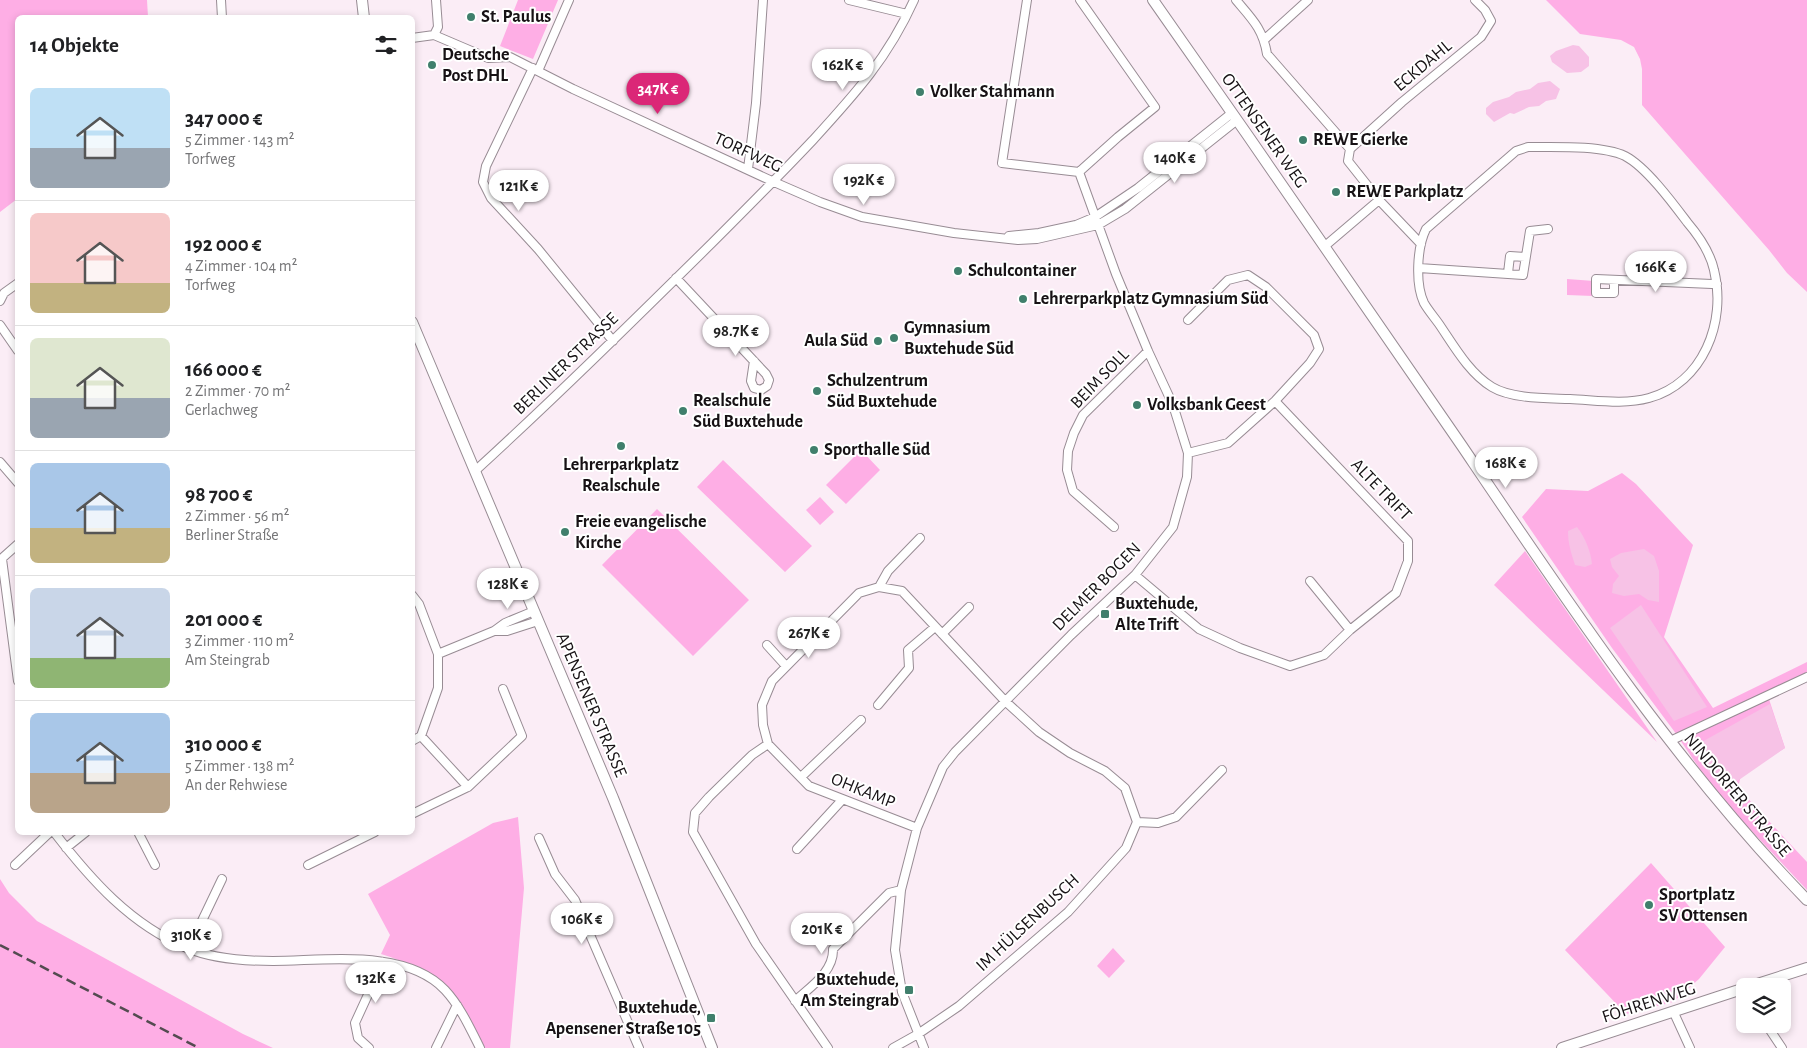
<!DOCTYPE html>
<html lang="de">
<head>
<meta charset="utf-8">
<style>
  :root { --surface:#fff; --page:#f2f2f2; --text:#202124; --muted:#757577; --line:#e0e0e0; --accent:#db2777 }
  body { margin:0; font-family:"Alegreya Sans",sans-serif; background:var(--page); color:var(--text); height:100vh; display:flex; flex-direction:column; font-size:19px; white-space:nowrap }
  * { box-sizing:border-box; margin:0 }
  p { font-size:16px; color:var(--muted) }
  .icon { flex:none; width:28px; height:28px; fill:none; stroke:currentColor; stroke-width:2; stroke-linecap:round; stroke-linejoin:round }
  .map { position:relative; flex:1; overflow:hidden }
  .panel { position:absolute; left:15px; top:15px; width:400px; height:820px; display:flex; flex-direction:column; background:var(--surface); border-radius:8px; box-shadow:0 2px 8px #0003 }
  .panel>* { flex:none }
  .tools { position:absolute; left:1736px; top:978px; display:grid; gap:10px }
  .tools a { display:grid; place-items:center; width:55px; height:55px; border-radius:8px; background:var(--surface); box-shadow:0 2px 8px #0003; font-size:25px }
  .price { position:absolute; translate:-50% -42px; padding:0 11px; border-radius:18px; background:#fff; color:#222; font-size:16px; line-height:32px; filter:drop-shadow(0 1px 2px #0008) }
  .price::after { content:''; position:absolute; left:50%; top:30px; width:15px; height:11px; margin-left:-8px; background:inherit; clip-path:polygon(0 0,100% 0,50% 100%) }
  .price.selected { background:var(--accent); color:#fff }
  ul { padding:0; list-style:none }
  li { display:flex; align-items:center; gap:15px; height:125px; padding:0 15px }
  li+li { border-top:1px solid var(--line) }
  li span { display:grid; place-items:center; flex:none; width:140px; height:100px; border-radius:8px; color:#555 }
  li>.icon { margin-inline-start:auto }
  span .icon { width:60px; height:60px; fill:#fffc; stroke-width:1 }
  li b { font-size:21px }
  h2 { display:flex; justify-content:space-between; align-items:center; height:60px; padding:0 15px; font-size:21px }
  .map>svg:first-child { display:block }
</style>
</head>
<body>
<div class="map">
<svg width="1807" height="1048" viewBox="0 0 1807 1048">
  <rect width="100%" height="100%" fill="#fbedf6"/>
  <path fill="#feaee5" d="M 0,0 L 147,0 L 148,17 L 18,18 L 17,199 L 0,212 Z
    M 518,0 L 558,0 L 533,59 L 500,46 Z
    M 1546,0 L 1807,0 L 1807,292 L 1787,273 L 1769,250 L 1642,105 L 1642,69 L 1640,59 L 1634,47 L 1621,40 L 1580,34 Z
    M 1567,279 L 1594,281 L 1593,296 L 1567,295 Z
    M 861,450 L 880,470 L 846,504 L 826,485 Z
    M 723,460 L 812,546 L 785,572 L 697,487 Z
    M 1622,473 L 1636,484 L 1693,545 L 1664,637 L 1713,708 L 1807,662 L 1807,677 L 1768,696 L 1785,748 L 1741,775 L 1738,788 L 1807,862 L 1807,890 L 1716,793 L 1674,731 L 1612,648 L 1522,517 L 1546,489 L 1588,491 Z
    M 820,497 L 834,512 L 820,525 L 806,510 Z
    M 657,509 L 749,600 L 693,656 L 602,565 Z
    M 1525,551 L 1657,742 L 1494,585 Z
    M 518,817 L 524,888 L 510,1048 L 485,1048 C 454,989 446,975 381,954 L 390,935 L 368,894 L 493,823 Z
    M 1651,863 L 1725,947 L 1699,979 L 1673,1002 L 1626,1014 L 1565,950 Z
    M 0,879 L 9,893 L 37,921 L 243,1034 L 273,1048 L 0,1048 Z
    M 1113,948 L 1125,961 L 1109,978 L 1097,966 Z"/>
  <path fill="#f7c2e6" d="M 1573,45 L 1579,46 L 1589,57 L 1589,66 L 1581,72 L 1567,73 L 1552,62 L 1550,56 L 1556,51 Z
    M 1550,81 L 1560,89 L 1556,99 L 1546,101 L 1539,106 L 1529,107 L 1514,114 L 1510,113 L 1494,122 L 1486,114 L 1486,108 L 1493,102 L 1509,97 L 1516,92 L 1530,89 L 1538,83 Z
    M 1577,527 C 1585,537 1591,552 1592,564 L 1585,567 L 1575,565 C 1571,552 1568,544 1568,531 Z
    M 1644,549 L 1654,556 L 1659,571 L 1659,602 L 1648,600 L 1639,594 L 1624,596 L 1612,593 L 1613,584 L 1619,576 L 1612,567 L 1610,559 L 1621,553 Z
    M 1641,605 L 1707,707 L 1674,721 L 1610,628 Z
    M 1770,704 L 1785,748 L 1723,791 L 1691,748 Z"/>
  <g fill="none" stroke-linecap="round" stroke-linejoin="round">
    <g stroke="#988c94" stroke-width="10">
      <path id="street" d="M 221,0 L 222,18
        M 849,0 L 907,14
        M 1027,0 L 1002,163 L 1079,172 L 1118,137 L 1155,107 L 1080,0
        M 1236,0 C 1252,19 1263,29 1267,54 L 1350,149
        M 434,35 L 438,27 L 436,0
        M 412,38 L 434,35 L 488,58 L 510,57 L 573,89 L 774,182 L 820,202 L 862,217 L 954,233 L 1018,240 L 1037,239 L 1098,225 L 1125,209 L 1237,120
        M 1265,39 L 1308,0
        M 533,68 L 486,166 L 483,182 L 491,198 L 538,249 L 613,341
        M 538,71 L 569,0
        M 1528,147 C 1554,147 1602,145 1625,156 C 1646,167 1672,202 1687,222 C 1699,236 1710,252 1714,270 C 1727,322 1703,383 1649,398 C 1624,405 1595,400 1570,399 C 1547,398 1512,399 1492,387 C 1469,373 1454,346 1439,324 C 1434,317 1428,310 1424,303 C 1415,284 1417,247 1426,229 L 1516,151 Z
        M 748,169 L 756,103 L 763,0
        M 1379,200 L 1348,161 L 1350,149 L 1402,102 L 1481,37 L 1491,21 L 1485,10 L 1475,0
        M 1009,236 L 1039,233 L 1076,225 L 1095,217 L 1138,188 L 1232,113
        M 1325,246 L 1379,200 L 1421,244
        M 1419,268 L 1523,275 L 1530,231 L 1548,229
        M 1508,273 L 1510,256 L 1525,257
        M 676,278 L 766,374 L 769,380 L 767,386 L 761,390 L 754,388 L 751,381 L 754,361
        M 1614,280 L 1614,293 L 1596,293 L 1596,279 L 1712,284 L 1717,284
        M 0,301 L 4,293 L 18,283
        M 1188,320 L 1228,280 L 1248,275 L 1266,287 L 1314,335 L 1319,349 L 1310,363 L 1275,401 L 1228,443 L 1188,453
        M 0,325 L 18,351
        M 0,462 L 18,483
        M 475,471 C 556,397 634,320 712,243 C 746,209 780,175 813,140 C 855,94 888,58 914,0
        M 1114,527 L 1073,491 L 1067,470 L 1068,451 L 1074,433 L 1083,415 L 1148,351
        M 2,559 L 18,681
        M 0,560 L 18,544
        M 1135,575 L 1199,629 L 1240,648 L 1290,666 L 1324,655 L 1350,630 L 1396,593 L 1408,561 L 1408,541 L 1275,401
        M 1310,581 L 1350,630
        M 879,587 L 888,571 L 920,538
        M 412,595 L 419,604 L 438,654
        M 494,631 L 507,631 L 538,621
        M 942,634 L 969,607
        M 767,645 L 786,666
        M 878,705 L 909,668 L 908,650 L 935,627
        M 412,741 L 421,736 L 438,688 L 438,654 L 494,631 L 505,623 L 534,611
        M 1670,741 L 1807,677
        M 768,744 L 752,755 L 709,797 L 695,813 L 693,832 L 756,944 L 828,1048
        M 801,777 L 861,720
        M 468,787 L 522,736 L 503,689
        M 412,814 L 468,787 L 421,736
        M 1137,822 L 1158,823 L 1176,817 L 1222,770
        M 54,832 C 91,880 131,925 187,948 C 213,959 246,961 273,961 C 325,961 405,948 445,990 C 460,1006 470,1028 480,1048
        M 138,832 L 155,865
        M 539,838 L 555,874 L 575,900 L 639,1048
        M 66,848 L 86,832
        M 797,849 L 842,800
        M 15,865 L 50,832
        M 308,865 L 375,832
        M 189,948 L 222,879
        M 795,1001 C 810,987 834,972 833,949 L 889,893 L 901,890
        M 1674,1013 L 1690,1048
        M 1766,1024 L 1782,1048
        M 369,1048 L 358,1038 L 355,1023 L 383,962
        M 436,1048 L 457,1005
        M 893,1048 L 918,1034 L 959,1006 L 1068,912 L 1126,848 L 1137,822 L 1125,788 L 1105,771 L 1070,753 L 1039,732 L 1005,701 L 902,591 L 879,587 L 859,593 L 772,681 L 762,705 L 763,725 L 768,744 L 809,786 L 917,828
        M 924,1048 L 902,992 L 895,950 L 900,901 L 901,890 L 917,828 L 943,767 L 955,752 L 1071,635 L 1135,575 L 1173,527 L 1187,477 L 1188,453 L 1173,405 L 1148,351 L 1116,274 L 1079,172"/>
    </g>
    <g stroke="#988c94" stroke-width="12">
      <path id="secondary" d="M 362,0 L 364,18
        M 1153,0 C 1257,148 1360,297 1462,446 C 1568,603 1675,764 1807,900
        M 412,322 L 613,798 L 712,1048
        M 1751,986 L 1807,968
        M 1562,1048 L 1745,988"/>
    </g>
    <use href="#street" stroke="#fff" stroke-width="8"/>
    <use href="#secondary" stroke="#fff" stroke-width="10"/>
    <path stroke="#534b50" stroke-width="2.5" stroke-dasharray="10 5" stroke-linecap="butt" d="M 0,945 L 199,1048"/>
  </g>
  <g fill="#407f6c" stroke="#fff" stroke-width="2">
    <circle cx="471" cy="17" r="5"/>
    <circle cx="432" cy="65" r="5"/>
    <circle cx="920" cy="92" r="5"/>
    <circle cx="1303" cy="140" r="5"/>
    <circle cx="1336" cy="192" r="5"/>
    <circle cx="958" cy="271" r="5"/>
    <circle cx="1023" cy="299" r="5"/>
    <circle cx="894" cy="338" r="5"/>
    <circle cx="878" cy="341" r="5"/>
    <circle cx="817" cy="391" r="5"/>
    <circle cx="1137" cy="405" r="5"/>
    <circle cx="683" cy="411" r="5"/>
    <circle cx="621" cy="446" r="5"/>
    <circle cx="814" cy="450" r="5"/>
    <circle cx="565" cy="532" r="5"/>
    <rect x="1100" y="609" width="10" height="10" rx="2.5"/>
    <circle cx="1649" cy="905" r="5"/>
    <rect x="904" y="985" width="10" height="10" rx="2.5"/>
    <rect x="706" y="1013" width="10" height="10" rx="2.5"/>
  </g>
  <g text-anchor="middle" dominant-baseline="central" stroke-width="4" stroke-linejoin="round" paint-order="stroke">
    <g font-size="18" font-weight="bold" fill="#171215" stroke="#fff" text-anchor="start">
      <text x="481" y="17">St. Paulus</text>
      <text x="442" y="55">Deutsche<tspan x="442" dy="21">Post DHL</tspan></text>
      <text x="930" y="92">Volker Stahmann</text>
      <text x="1313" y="140">REWE Gierke</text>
      <text x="1346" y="192">REWE Parkplatz</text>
      <text x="968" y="271">Schulcontainer</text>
      <text x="1033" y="299">Lehrerparkplatz Gymnasium Süd</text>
      <text x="904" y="328">Gymnasium<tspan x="904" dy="21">Buxtehude Süd</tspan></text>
      <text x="868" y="341" text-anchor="end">Aula Süd</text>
      <text x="827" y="381">Schulzentrum<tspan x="827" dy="21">Süd Buxtehude</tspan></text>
      <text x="693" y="401">Realschule<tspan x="693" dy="21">Süd Buxtehude</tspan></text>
      <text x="1147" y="405">Volksbank Geest</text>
      <text x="824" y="450">Sporthalle Süd</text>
      <text x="621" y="465" text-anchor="middle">Lehrerparkplatz<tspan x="621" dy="21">Realschule</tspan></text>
      <text x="575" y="522">Freie evangelische<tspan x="575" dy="21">Kirche</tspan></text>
      <text x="1115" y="604">Buxtehude,<tspan x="1115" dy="21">Alte Trift</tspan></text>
      <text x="1659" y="895">Sportplatz<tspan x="1659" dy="21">SV Ottensen</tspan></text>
      <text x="899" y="980" text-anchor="end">Buxtehude,<tspan x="899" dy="21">Am Steingrab</tspan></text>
      <text x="701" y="1008" text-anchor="end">Buxtehude,<tspan x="701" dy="21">Apensener Straße 105</tspan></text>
    </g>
    <g font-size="18" fill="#171215" stroke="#fff">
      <text transform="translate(1423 66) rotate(-40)">ECKDAHL</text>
      <text transform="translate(1264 131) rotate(55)">OTTENSENER WEG</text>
      <text transform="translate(748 153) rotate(25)">TORFWEG</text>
      <text transform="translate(566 364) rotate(-44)">BERLINER STRASSE</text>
      <text transform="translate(1100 379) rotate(-46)">BEIM SOLL</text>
      <text transform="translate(1381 490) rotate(46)">ALTE TRIFT</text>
      <text transform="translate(1097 587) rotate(-45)">DELMER BOGEN</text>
      <text transform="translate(591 705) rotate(67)">APENSENER STRASSE</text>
      <text transform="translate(863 791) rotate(22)">OHKAMP</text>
      <text transform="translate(1737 795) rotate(50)">NINDORFER STRASSE</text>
      <text transform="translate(1028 923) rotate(-43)">IM HÜLSENBUSCH</text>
      <text transform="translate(1649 1003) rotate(-18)">FÖHRENWEG</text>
    </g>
  </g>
</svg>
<div class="tools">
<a><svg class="icon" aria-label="layers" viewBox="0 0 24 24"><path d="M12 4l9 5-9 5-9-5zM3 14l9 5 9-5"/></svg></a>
</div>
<b class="price" style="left:843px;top:91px">162K €</b>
<b class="price selected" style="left:658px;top:115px">347K €</b>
<b class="price" style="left:1175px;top:184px">140K €</b>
<b class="price" style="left:864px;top:206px">192K €</b>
<b class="price" style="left:519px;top:212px">121K €</b>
<b class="price" style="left:1656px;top:293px">166K €</b>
<b class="price" style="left:736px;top:357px">98.7K €</b>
<b class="price" style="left:1506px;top:489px">168K €</b>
<b class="price" style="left:508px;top:610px">128K €</b>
<b class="price" style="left:809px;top:659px">267K €</b>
<b class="price" style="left:582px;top:945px">106K €</b>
<b class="price" style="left:822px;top:955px">201K €</b>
<b class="price" style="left:191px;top:961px">310K €</b>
<b class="price" style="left:376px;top:1004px">132K €</b>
<section class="panel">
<h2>14 Objekte<svg class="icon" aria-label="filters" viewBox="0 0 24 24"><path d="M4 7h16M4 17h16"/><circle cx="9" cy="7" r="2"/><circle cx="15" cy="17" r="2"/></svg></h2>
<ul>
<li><span style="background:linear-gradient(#bfe0f5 60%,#9aa5b1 0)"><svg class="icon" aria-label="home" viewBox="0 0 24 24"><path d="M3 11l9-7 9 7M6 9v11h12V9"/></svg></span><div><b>347 000 €</b><p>5 Zimmer · 143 m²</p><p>Torfweg</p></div></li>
<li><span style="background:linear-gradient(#f6c9c9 70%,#c2b280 0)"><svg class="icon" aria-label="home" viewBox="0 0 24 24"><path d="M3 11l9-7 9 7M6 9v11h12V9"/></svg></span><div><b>192 000 €</b><p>4 Zimmer · 104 m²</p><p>Torfweg</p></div></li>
<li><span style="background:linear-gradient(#dfe7d0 60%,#9aa5b1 0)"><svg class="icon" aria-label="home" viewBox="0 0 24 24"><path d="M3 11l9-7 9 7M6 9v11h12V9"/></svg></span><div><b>166 000 €</b><p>2 Zimmer · 70 m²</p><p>Gerlachweg</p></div></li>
<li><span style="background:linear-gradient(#a9c7e8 65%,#c2b280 0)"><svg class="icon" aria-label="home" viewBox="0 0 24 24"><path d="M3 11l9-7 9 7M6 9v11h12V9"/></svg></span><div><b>98 700 €</b><p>2 Zimmer · 56 m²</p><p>Berliner Straße</p></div></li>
<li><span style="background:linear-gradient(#c9d6e8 70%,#8fb573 0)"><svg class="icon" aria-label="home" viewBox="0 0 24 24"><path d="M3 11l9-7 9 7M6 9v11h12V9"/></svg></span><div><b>201 000 €</b><p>3 Zimmer · 110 m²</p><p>Am Steingrab</p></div></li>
<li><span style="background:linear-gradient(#a9c7e8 60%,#b9a48a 0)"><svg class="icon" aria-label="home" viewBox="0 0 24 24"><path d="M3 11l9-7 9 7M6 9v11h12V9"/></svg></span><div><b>310 000 €</b><p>5 Zimmer · 138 m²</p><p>An der Rehwiese</p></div></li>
</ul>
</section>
</div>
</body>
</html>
